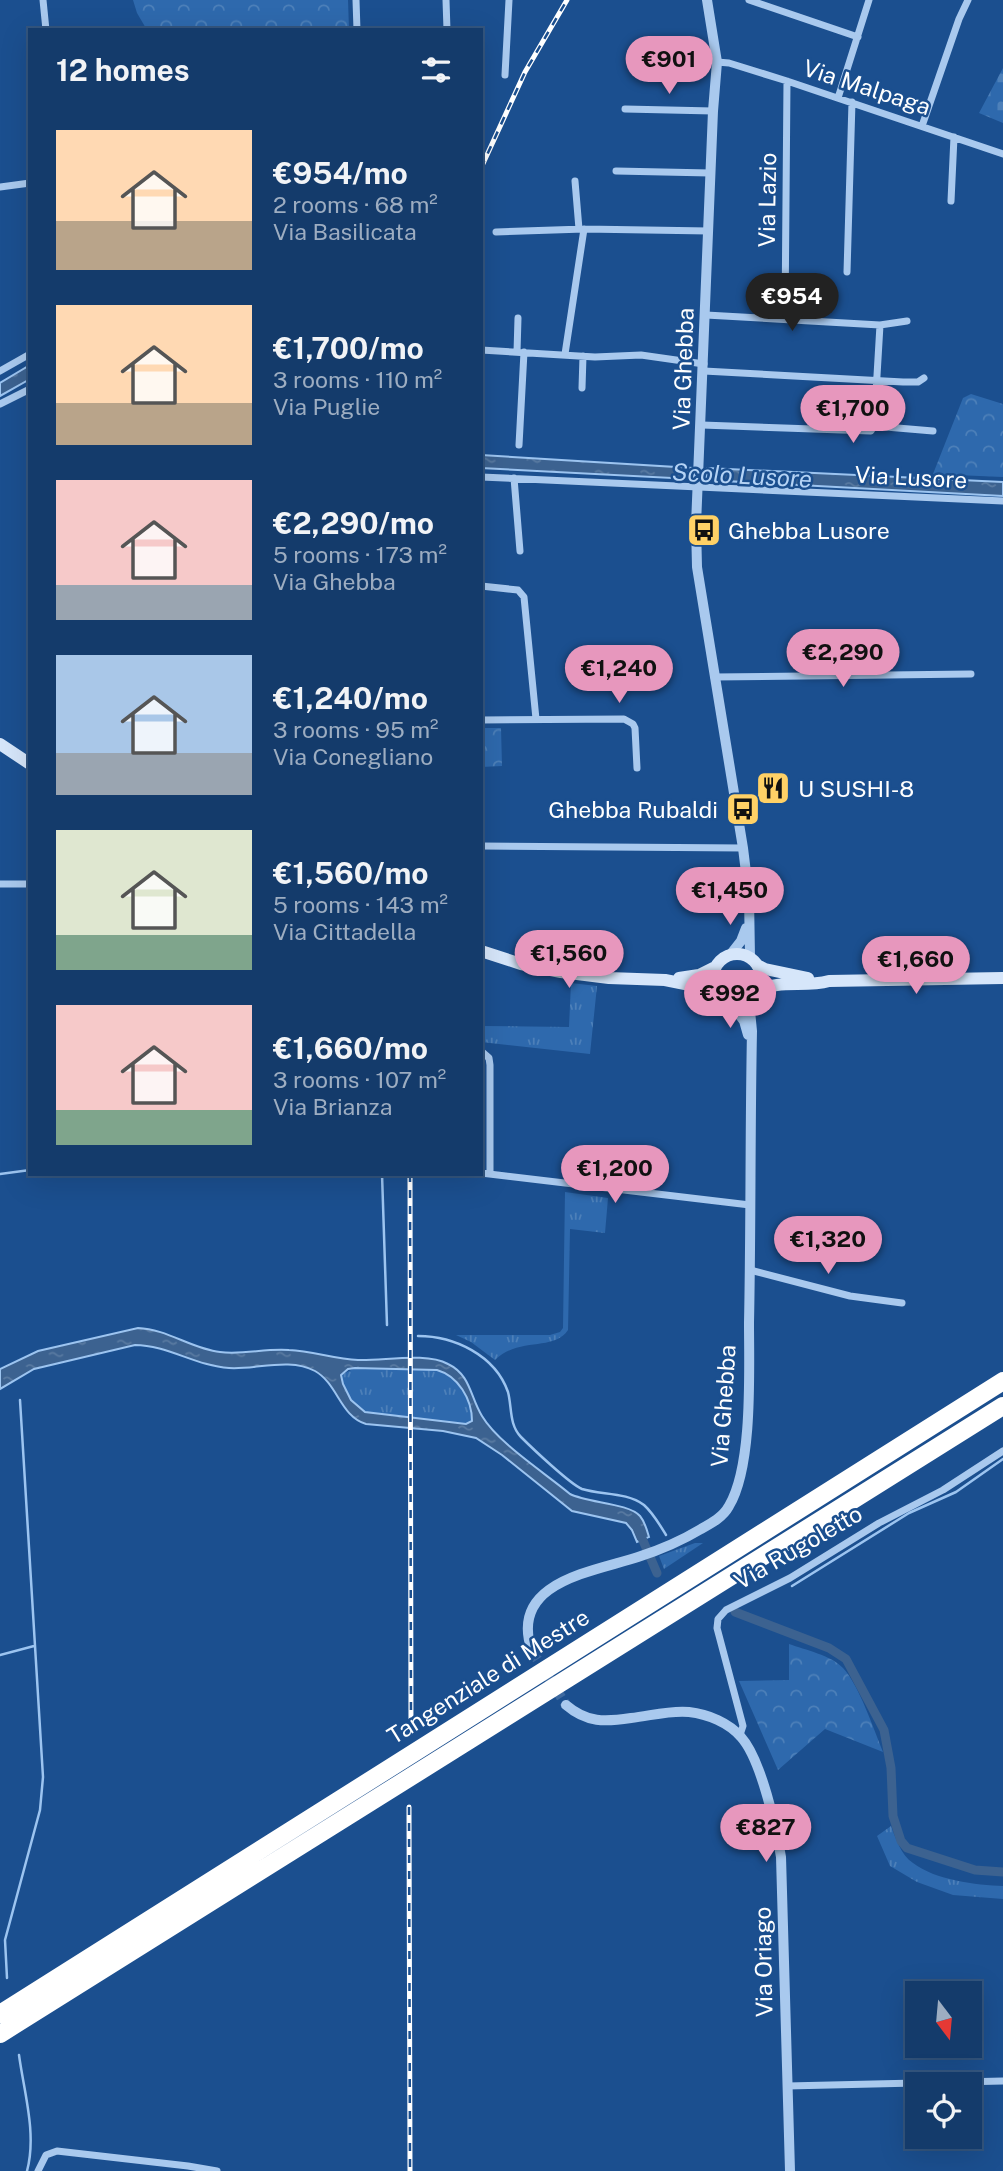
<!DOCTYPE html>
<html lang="en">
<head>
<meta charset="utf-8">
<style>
  :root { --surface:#143b6b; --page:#214673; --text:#f1f3f6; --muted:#9dadc1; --line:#33557e; --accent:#e797bd }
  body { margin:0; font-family:"Public Sans",sans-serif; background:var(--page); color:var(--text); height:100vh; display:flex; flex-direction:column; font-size:26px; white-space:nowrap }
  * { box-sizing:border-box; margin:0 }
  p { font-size:23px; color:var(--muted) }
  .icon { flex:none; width:38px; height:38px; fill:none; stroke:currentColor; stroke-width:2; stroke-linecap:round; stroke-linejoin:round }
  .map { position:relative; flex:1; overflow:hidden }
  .details { position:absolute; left:28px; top:28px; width:455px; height:1148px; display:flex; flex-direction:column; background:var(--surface); border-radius:0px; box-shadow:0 7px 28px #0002,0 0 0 2px var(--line) }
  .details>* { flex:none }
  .needle { width:46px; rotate:164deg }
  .controls { position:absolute; left:905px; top:1981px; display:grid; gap:14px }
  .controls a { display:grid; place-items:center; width:77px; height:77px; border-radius:0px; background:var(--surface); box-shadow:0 7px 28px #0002,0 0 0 2px var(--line); font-size:35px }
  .price { position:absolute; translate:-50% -60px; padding:0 16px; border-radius:24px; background:var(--accent); color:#111; font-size:23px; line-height:46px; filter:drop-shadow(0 2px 4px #0008) }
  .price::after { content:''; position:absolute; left:50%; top:42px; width:21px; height:16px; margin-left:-10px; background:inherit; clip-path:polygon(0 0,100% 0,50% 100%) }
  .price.current { background:#222; color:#fff }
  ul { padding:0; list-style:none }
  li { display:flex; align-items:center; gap:21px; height:175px; padding:0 28px }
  li span { display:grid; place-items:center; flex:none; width:196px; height:140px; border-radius:0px; color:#555 }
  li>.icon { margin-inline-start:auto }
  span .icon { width:84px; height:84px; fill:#fffc; stroke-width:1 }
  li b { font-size:30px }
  h2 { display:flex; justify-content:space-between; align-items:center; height:84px; padding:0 28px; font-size:30px }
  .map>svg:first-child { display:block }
</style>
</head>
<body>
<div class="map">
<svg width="1003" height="2171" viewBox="0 0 1003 2171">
  <defs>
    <pattern id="grass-tufts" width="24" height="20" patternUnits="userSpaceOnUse" patternTransform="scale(1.75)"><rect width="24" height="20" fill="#2e69ad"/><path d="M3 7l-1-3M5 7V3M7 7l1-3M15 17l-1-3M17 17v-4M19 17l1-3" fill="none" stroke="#4d80b9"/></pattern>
    <pattern id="forest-crowns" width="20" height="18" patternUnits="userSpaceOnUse" patternTransform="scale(1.75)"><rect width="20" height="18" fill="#2e69ad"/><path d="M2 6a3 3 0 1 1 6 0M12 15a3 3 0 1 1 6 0" fill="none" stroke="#4d80b9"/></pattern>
    <pattern id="cemetery-stones" width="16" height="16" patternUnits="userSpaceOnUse" patternTransform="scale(1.75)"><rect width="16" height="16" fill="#2e69ad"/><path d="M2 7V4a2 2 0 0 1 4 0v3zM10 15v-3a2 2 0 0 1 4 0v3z" fill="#4d80b9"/></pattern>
    <pattern id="water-ripples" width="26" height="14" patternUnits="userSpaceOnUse" patternTransform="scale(1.75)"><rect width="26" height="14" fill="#3c6290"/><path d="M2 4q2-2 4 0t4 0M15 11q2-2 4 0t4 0" fill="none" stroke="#597aa1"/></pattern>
  </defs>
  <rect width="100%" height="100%" fill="#1b4f8f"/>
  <path fill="url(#grass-tufts)" d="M 571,983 L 597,986 L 590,1054 L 481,1042 L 481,1026 L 569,1027 Z
    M 565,1192 L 608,1198 L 605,1233 L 570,1229 L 568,1330 C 553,1352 520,1336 495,1360 L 471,1342 L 456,1335 L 550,1335 L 560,1332 L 563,1328 Z
    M 355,1368 L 437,1370 C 458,1376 472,1400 472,1421 L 466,1424 L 365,1412 L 351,1400 L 343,1384 L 341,1375 Z
    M 695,1543 L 703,1543 L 664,1569 L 659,1556 Z
    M 891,1826 C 896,1839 901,1855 913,1863 C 935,1880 976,1885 1003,1886 L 1003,1899 L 953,1895 L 917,1882 L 890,1866 L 877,1836 Z"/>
  <path fill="url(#forest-crowns)" d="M 133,0 L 348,0 L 349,30 L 147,30 L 137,13 Z
    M 971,394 L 1003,404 L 1003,477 L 933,474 L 963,398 Z
    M 481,728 L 501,728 L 502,766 L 481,767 Z
    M 789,1644 C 805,1650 831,1655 843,1668 C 859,1685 874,1730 883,1752 L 825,1729 L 778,1770 L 739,1681 L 789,1680 Z"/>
  <path fill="url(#cemetery-stones)" d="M 1003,68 L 1003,123 L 979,113 Z"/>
  <path fill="url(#water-ripples)" stroke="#9cc4f0" stroke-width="2" fill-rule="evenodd" d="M 30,365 L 30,379 L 0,396 L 0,383 Z
    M 481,455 L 692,468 L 691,479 L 481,468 Z
    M 707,468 L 1003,482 L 1003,496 L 706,480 Z
    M 138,1328 C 167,1329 192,1349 220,1352 C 243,1355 266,1348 289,1350 C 313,1351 334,1359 358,1360 C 384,1361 426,1352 448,1364 C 471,1375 470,1397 482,1416 C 498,1443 545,1473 570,1494 C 588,1503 628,1503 640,1516 C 645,1522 647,1530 649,1537 L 637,1542 L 632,1530 L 626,1523 L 572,1511 L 502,1455 L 476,1438 L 443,1431 L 366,1424 C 340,1416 338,1384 315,1371 C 289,1357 256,1370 229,1368 C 196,1366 167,1345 135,1345 L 34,1369 L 0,1389 L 0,1369 L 38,1351 ZM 355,1368 L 437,1370 C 458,1376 472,1399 472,1421 L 466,1424 L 365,1412 L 351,1400 L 343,1384 L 341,1375 L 348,1369 Z"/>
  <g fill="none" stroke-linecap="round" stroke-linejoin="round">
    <path stroke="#9cc4f0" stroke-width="2.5" d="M 0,1174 L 30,1170
      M 382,1174 L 387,1325
      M 418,1336 C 454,1336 495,1355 508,1392 C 512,1407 509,1425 521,1437 C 532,1448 570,1484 582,1489 C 601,1495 627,1492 644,1505 C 653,1513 660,1525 666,1535
      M 792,1586 L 909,1513 L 956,1492 L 1003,1459
      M 0,1655 L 34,1646
      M 7,1978 L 5,1940 L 40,1810 L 43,1777 L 20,1400
      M 19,2055 C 24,2092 37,2134 27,2171"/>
    <path stroke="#3c6290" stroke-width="9" d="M 638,1529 L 657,1573
      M 735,1612 L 829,1648 L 846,1659 L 884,1730 L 891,1768 L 893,1816 L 901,1841 L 907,1848 L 975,1870 L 1003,1872"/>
    <path stroke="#3d69a0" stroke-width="10" stroke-dasharray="10 5" stroke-linecap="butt" d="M 532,1651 L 566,1705"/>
    <path stroke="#a9c9ee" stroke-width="7" d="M 43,0 L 46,30
      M 356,0 L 357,30
      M 446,0 L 447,30
      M 749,0 L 858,37
      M 717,62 L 729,63 L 787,81 L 1003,154
      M 505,75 L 509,0
      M 838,98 L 869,0
      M 625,109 L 713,111
      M 922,126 L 959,19 L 968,0
      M 616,171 L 710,173
      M 575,181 L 579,229
      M 0,187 L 30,183
      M 951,201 L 954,137
      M 496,232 L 584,229 L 709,231
      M 847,272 L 852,102
      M 706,315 L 880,325
      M 785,319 L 787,81
      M 481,350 L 595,357 L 641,355 L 704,364
      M 517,352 L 518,318
      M 565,354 L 584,229
      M 0,371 L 30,354
      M 704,371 L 903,382 L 918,382 L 924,378
      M 582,388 L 583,356
      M 0,404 L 30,389
      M 702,425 L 871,431 L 874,426 L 880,325 L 907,321
      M 874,426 L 933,431
      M 519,445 L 524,352
      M 481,477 L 1003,501
      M 514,478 L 520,551
      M 481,586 L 518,590 L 524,597 L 536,719
      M 714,677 L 971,674
      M 481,720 L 624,719 L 633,724 L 635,728 L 637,768
      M 481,846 L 743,848
      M 0,884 L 30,884
      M 481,1051 L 489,1058 L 490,1065 L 490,1174
      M 481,1173 L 750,1205
      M 750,1270 L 850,1296 L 902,1303
      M 740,1735 L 743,1726 L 717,1628 L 718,1619 L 726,1610 L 790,1578 L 879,1523 L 943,1490 L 1003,1451
      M 787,2086 L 1003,2081
      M 38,2171 L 46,2155 L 57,2151 L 188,2166 L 217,2171"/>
    <path stroke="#a9c9ee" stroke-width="10" d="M 707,0 L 717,62 L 713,111 L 696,525 L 697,567 L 743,848 L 749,897 L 750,957
      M 730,955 L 741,941 L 746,928
      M 729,1001 L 744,1021 L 748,1035
      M 532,1651 C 508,1582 592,1572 638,1557 C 660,1550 681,1541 701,1529 C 712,1523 723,1517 729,1506 C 753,1466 749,1371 749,1323 C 751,1226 750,1128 752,1031 L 750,1011 L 752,996
      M 566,1705 C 587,1723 605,1722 631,1718 C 650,1716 670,1710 689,1712 C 708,1714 729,1723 741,1737 C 761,1759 776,1827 781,1857 L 790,2171"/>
    <path stroke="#d6e6fa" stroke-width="12" d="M 0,744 L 30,764
      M 481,951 L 521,964 L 561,972 L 609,978 L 665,980 L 715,990
      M713 978a24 24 0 1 1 48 0a24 24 0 1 1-48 0Z
      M 757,965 L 765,969 L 808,978
      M 679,978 L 699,975 L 715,967
      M 757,991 C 780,979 805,988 829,981 L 1003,978"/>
    <path stroke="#fff" stroke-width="18" d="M 0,2014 L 1003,1381
      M 0,2034 L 1003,1406"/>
    <g stroke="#fff" stroke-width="5">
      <path id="rail" d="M 481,168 L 525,72 L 567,0
        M 410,1174 L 411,1729
        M 409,1807 L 410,2171"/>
    </g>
    <use href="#rail" stroke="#1b4f8f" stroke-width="2.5" stroke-dasharray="8" stroke-linecap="butt"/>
  </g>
  <defs>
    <g id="bus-square" transform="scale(1.75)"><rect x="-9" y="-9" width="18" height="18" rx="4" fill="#ffd166" stroke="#1b4f8f"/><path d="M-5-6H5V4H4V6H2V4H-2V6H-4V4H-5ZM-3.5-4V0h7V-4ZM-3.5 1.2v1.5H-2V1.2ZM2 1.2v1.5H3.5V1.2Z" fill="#111"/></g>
    <g id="restaurant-square" transform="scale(1.75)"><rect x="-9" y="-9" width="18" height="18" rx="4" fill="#ffd166" stroke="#1b4f8f"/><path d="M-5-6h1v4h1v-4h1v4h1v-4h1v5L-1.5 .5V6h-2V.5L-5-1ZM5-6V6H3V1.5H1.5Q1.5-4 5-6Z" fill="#111"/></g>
  </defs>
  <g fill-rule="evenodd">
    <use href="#bus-square" x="704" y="530"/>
    <use href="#restaurant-square" x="773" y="788"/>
    <use href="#bus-square" x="743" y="809"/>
  </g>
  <g text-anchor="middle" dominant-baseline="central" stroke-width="5" stroke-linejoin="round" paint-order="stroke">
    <g font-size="23" fill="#fff" stroke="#1b4f8f">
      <text transform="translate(867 87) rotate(18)">Via Malpaga</text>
      <text transform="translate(767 200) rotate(-89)">Via Lazio</text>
      <text transform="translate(683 369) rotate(-88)">Via Ghebba</text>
      <text transform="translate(911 477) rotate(3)">Via Lusore</text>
      <text transform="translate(723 1406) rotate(-86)">Via Ghebba</text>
      <text transform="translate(798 1547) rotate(-30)">Via Rugoletto</text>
      <text transform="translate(488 1676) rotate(-32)">Tangenziale di Mestre</text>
      <text transform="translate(763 1962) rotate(-91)">Via Oriago</text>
    </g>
    <g font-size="23" fill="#fff" stroke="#1b4f8f" text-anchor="start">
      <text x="728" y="530">Ghebba Lusore</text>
      <text x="798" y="788">U SUSHI-8</text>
      <text x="718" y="809" text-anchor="end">Ghebba Rubaldi</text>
    </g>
    <g font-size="24" font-style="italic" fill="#b5d3f5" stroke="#1b4f8f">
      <text transform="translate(742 475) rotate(3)">Scolo Lusore</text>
    </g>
  </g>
</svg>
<div class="controls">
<a><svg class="needle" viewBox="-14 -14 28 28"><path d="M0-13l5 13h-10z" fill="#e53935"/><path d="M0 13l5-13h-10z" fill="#9dadc1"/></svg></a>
<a><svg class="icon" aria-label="locate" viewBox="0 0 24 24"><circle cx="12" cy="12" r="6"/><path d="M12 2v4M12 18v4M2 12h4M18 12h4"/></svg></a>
</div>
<b class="price" style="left:669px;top:96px">€901</b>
<b class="price current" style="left:792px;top:333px">€954</b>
<b class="price" style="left:853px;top:445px">€1,700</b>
<b class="price" style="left:843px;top:689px">€2,290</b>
<b class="price" style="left:619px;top:705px">€1,240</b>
<b class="price" style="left:730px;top:927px">€1,450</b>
<b class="price" style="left:569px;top:990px">€1,560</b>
<b class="price" style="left:916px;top:996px">€1,660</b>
<b class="price" style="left:730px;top:1030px">€992</b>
<b class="price" style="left:615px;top:1205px">€1,200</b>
<b class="price" style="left:828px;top:1276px">€1,320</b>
<b class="price" style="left:766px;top:1864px">€827</b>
<section class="details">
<h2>12 homes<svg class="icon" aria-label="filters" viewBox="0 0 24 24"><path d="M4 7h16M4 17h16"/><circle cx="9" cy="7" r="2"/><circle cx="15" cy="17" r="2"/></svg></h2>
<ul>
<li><span style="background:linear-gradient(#ffd9b3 65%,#b9a48a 0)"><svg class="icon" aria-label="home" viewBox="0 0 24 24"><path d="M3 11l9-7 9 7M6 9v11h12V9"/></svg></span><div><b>€954/mo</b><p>2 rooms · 68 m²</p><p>Via Basilicata</p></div></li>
<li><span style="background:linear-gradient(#ffd9b3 70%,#b9a48a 0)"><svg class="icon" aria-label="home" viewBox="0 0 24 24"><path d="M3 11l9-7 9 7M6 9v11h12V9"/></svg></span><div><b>€1,700/mo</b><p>3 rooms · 110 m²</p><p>Via Puglie</p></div></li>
<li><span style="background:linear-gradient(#f6c9c9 75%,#9aa5b1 0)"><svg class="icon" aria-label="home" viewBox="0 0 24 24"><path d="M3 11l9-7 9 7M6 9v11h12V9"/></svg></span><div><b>€2,290/mo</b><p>5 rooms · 173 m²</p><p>Via Ghebba</p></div></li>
<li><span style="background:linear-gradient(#a9c7e8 70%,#9aa5b1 0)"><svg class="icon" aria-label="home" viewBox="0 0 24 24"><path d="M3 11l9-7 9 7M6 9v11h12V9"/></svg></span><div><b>€1,240/mo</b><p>3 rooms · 95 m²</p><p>Via Conegliano</p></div></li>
<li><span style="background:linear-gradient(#dfe7d0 75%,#7fa58c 0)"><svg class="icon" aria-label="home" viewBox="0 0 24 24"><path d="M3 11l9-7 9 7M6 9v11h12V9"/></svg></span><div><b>€1,560/mo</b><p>5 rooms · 143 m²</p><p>Via Cittadella</p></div></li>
<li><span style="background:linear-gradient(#f6c9c9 75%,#7fa58c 0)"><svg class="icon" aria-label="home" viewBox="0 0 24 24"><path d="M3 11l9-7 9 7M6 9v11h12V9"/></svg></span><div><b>€1,660/mo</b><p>3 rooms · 107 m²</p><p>Via Brianza</p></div></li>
</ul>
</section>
</div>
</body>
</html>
